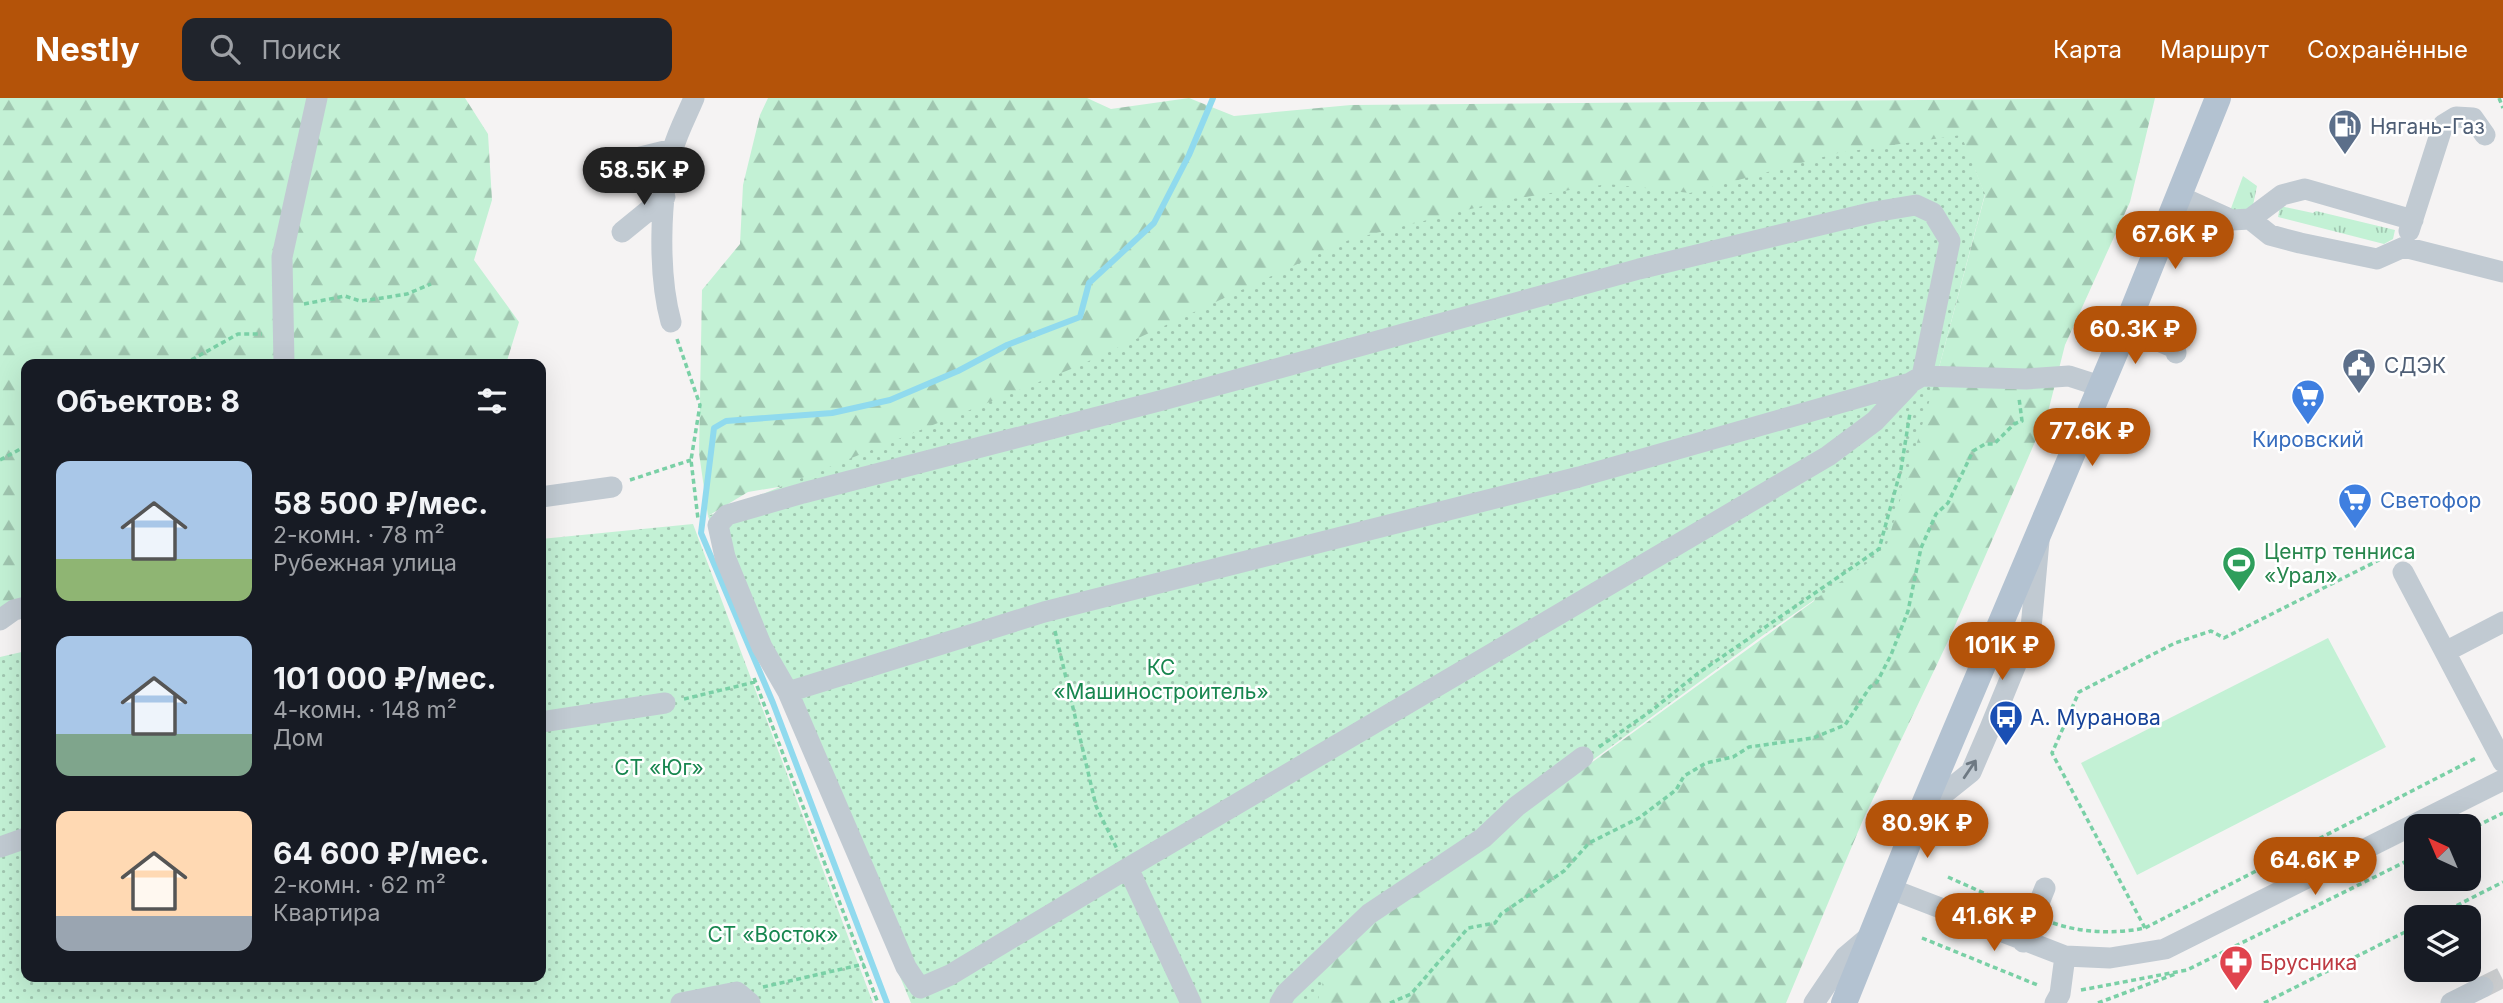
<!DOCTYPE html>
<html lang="ru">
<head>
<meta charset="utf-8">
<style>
  :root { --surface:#171b24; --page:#20242c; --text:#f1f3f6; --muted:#9ea1a6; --accent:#b45309 }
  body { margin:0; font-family:Inter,sans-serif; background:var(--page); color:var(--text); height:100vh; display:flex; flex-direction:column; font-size:26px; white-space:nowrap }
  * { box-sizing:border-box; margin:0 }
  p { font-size:23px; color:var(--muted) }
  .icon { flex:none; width:38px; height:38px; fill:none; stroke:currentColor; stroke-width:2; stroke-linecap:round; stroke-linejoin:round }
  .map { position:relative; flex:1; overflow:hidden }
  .details { position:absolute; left:21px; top:261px; width:525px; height:623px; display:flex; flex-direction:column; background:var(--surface); border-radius:14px; box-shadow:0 7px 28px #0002 }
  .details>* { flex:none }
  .needle { width:46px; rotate:316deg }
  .buttons { position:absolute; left:2404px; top:716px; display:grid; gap:14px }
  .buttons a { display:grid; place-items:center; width:77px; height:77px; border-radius:14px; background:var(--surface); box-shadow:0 7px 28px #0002; font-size:35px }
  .price { position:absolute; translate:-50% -60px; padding:0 16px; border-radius:24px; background:var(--accent); color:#fff; font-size:23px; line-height:46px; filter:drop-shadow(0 2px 4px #0008) }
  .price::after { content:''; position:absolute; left:50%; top:42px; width:21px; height:16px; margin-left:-10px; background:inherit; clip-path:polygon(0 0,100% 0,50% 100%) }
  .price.current { background:#222; color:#fff }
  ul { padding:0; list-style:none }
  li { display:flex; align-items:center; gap:21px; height:175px; padding:0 35px }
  li span { display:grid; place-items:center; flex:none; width:196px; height:140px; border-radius:14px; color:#555 }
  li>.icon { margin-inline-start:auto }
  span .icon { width:84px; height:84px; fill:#fffc; stroke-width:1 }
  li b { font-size:30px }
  h2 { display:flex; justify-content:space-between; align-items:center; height:84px; padding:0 35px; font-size:30px }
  header { display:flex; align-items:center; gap:42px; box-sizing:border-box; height:98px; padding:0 35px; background:var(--accent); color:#fff }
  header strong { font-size:33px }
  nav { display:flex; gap:38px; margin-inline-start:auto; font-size:24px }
  .search { width:490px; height:63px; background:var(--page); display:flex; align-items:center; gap:18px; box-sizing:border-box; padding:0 24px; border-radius:14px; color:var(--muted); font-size:26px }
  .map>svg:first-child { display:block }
</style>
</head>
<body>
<header>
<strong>Nestly</strong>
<div class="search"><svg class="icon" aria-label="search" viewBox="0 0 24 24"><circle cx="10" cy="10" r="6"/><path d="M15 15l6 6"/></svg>Поиск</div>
<nav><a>Карта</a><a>Маршрут</a><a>Сохранённые</a></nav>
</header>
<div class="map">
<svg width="2503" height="905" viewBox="0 0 2503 905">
  <defs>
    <pattern id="grass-tufts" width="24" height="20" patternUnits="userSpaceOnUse" patternTransform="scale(1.75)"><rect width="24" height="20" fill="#c3f1d5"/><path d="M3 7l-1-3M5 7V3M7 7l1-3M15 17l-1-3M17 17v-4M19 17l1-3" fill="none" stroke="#a0c6b0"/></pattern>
    <pattern id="forest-firs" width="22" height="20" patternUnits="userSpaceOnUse" patternTransform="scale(1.75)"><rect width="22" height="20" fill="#c3f1d5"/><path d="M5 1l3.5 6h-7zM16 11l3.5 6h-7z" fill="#a0c6b0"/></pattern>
    <pattern id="garden-dots" width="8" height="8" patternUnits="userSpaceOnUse" patternTransform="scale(1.75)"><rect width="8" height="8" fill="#c3f1d5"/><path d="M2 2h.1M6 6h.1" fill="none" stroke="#a0c6b0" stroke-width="1.8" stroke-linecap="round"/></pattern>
  </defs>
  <rect width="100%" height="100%" fill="#f5f3f3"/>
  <path fill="url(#grass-tufts)" d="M 2243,78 L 2257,88 L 2252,112 L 2230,113 Z
    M 2280,108 L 2313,115 L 2316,113 L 2395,132 L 2393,141 L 2384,146 L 2278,119 Z"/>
  <path fill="url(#forest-firs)" d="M 0,0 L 465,0 L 488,36 L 492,102 L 474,162 L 519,224 L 506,266 L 26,266 L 26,509 L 0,522 Z
    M 768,0 L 1087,0 L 1111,11 L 1189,0 L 1234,18 L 1351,7 L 2155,0 L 2130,104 L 2065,247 L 2048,314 L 1950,539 L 1863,722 L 1786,905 L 1192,905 L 1525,713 L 1814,503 L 1937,277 L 1985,97 L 1975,72 L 856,376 L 748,394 L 708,418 L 699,355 L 702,192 L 740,146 L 743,87 L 760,17 Z"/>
  <path fill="url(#garden-dots)" d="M 1961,37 L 1985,96 L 1937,277 L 1885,453 L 1762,538 L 1373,823 L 1328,866 L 1317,905 L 911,905 L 708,418 L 1076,269 L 1349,142 L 1506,102 L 1608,86 L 1690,95 L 1838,55 Z
    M 693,426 L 873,905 L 0,905 L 0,559 L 26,553 L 26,878 L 541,878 L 541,441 Z"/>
  <path fill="#c3f1d5" d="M 2328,540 L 2386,649 L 2137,777 L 2081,665 Z"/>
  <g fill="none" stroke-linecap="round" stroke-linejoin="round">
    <path stroke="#90daee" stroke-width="6" d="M 887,905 L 773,605 L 701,435 L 714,330 L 726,323 L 832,315 L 890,302 L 958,273 L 1007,247 L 1080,219 L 1089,185 L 1154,125 L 1189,57 L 1213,0"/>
    <path stroke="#caccce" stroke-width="21" stroke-dasharray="21 10" stroke-linecap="butt" d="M 2483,889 L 2503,879"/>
    <path stroke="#7ad0a6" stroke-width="3.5" stroke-dasharray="5 3.5" stroke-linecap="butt" d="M 2499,0 L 2503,10
      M 304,206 L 345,198 L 360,203 L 376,201 L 407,196 L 431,186
      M 677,241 L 700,307 L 691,362 L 698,421
      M 184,266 L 238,236 L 262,236
      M 0,362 L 26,348
      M 630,382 L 691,362
      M 1055,533 L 1096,708 L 1118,753
      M 754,580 L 878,905
      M 684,601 L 755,584
      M 1599,649 L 1651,613 L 1697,576 L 1879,451 L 1901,371 L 1910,315
      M 2469,732 L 2503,715
      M 1948,779 L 2017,810
      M 2434,819 L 2503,784
      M 2053,825 C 2082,835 2115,836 2145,830 L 2478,659
      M 2145,830 L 2052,655 L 2079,594 L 2175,545 L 2211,533 L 2224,540 L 2389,457
      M 1922,840 L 2040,888
      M 763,889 L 864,866
      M 2081,892 L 2187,872 L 2417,758
      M 1390,905 L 1411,896 L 1468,830 L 1495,825 L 1501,816 L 1564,773 L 1589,745 L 1639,720 L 1676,692 L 1684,678 L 1706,665 L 1733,659 L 1749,649 L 1813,640 L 1845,627 L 1870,589 L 1877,584 L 1891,557 L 1908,513 L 1921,450 L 1936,416 L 1948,405 L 1973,353 L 1985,346 L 1994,346 L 2014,326 L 2022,323 L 2019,300
      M 2098,905 L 2175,876
      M 2264,905 L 2417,828"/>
    <path stroke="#c1cad2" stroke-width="21" d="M 596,70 L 673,51
      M 2179,98 L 2232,122 L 2250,121 L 2282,97 L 2305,91 L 2413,122
      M 2250,121 L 2270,137 L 2300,145 L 2377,161 L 2404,149 L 2503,174
      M 2409,133 L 2443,27 L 2456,19 L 2473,20 L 2485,37
      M 622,134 L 665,99
      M 671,224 C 658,177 659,99 673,51 C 678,33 687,17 694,0
      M 2126,229 L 2175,250 L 2176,255
      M 284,266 L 282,159 L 317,0
      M 1922,278 L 2026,281 L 2069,278 L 2100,288
      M 541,399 L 612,389
      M 2403,474 L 2503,664
      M 0,522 L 14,512 L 26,509
      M 2445,554 L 2503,524
      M 788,594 L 1044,514 L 1579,379 L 1910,285 L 1922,278 L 1950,143 L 1933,115 L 1916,107 L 1874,114 L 1639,171 L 1163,302 L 803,395 L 727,417 L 718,427 L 725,459 L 762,549 L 788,594 L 906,869 L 920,890 L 950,877 L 1128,770
      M 541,624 L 665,605
      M 1921,714 L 1971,674 L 1990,630 L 2031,530 L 2039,443
      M 0,749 L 26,740
      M 1891,791 L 2065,858 L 2110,860 L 2165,851 L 2503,682
      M 2023,844 L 2045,790
      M 681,905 L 737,894 L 750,905
      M 1191,905 L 1128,770 L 1828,358 L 1875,323 L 1909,287
      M 1280,905 L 1286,895 L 1369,816 L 1483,740 L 1517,708 L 1583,659
      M 1814,905 L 1845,859 L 1871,837
      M 2055,905 L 2060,896 L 2065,858
      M 2451,905 L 2483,889"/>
    <path stroke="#b3c2d1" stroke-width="26" d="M 1844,905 L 1920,716 L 2126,229 L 2218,0"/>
  </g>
  <defs><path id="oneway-shaft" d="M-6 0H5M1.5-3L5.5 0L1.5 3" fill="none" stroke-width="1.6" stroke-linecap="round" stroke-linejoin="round" transform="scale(1.75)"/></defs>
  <use stroke="#6e7983" href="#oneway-shaft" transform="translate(1970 671) rotate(-56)"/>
  <defs>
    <g id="fuel-pin" transform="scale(1.75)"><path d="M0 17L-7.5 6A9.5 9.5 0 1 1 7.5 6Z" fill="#5c6f8a" stroke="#fff"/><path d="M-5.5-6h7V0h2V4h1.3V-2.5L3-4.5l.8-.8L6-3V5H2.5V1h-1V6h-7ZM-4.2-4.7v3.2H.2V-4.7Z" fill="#fff"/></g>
    <g id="civic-pin" transform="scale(1.75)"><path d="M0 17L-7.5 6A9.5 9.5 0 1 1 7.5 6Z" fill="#5c6f8a" stroke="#fff"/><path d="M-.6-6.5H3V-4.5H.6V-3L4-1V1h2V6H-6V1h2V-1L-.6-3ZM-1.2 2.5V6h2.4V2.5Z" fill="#fff"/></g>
    <g id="supermarket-pin" transform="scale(1.75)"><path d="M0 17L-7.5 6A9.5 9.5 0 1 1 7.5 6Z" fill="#3f7fe0" stroke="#fff"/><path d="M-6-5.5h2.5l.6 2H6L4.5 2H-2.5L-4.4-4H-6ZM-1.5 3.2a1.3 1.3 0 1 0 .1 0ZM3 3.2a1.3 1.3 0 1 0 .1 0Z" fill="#fff"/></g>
    <g id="stadium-pin" transform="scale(1.75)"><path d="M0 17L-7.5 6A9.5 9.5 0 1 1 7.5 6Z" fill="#2e9e5b" stroke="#fff"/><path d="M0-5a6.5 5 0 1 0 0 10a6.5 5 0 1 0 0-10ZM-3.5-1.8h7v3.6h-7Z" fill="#fff"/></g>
    <g id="bus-pin" transform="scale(1.75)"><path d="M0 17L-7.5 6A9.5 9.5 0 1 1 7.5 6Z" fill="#1a4fb4" stroke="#fff"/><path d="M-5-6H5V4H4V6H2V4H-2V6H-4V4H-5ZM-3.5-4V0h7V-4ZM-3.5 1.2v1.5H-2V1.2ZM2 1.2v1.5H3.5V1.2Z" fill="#fff"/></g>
    <g id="pharmacy-pin" transform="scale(1.75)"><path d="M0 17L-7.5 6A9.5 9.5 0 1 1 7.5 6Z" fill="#e0444e" stroke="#fff"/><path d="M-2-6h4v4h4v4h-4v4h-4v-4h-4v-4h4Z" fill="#fff"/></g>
  </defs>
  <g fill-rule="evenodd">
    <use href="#fuel-pin" x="2345" y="28"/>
    <use href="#civic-pin" x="2359" y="267"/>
    <use href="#supermarket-pin" x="2308" y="298"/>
    <use href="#supermarket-pin" x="2355" y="402"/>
    <use href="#stadium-pin" x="2239" y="465"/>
    <use href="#bus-pin" x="2006" y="619"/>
    <use href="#pharmacy-pin" x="2236" y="864"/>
  </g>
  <g text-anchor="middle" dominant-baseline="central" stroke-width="5" stroke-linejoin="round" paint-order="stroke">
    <g font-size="21" fill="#4e5e75" stroke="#fff" text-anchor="start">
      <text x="2370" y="28">Нягань-Газ</text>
      <text x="2384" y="267">СДЭК</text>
    </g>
    <g font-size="21" fill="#366cbe" stroke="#fff">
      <text x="2308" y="341">Кировский</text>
      <text x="2380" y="402" text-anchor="start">Светофор</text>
    </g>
    <g font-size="21" fill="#27864d" stroke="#fff" text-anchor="start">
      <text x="2264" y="453">Центр тенниса<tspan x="2264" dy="24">«Урал»</tspan></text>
    </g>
    <g font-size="21" fill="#17864f" stroke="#fff">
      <text x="1161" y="569">КС<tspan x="1161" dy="24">«Машиностроитель»</tspan></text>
      <text x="659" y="669">СТ «Юг»</text>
      <text x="773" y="836">СТ «Восток»</text>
    </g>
    <g font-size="21" fill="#164399" stroke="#fff" text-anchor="start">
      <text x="2030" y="619">А. Муранова</text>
    </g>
    <g font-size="21" fill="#be3a42" stroke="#fff" text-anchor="start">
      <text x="2260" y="864">Брусника</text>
    </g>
  </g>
</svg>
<div class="buttons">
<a><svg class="needle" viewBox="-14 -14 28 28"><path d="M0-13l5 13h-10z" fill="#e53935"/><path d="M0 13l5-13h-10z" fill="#9ea1a6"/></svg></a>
<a><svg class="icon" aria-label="layers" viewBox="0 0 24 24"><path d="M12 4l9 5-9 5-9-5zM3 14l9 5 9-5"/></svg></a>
</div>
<b class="price current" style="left:644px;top:109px">58.5K ₽</b>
<b class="price" style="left:2175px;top:173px">67.6K ₽</b>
<b class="price" style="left:2135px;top:268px">60.3K ₽</b>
<b class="price" style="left:2092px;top:370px">77.6K ₽</b>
<b class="price" style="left:2002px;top:584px">101K ₽</b>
<b class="price" style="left:1927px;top:762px">80.9K ₽</b>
<b class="price" style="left:2315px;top:799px">64.6K ₽</b>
<b class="price" style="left:1994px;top:855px">41.6K ₽</b>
<section class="details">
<h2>Объектов: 8<svg class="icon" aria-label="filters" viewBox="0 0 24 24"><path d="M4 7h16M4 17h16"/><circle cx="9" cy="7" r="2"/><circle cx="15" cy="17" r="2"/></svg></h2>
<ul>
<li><span style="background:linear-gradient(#a9c7e8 70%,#8fb573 0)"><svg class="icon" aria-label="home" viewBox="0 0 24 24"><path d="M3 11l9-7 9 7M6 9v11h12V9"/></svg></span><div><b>58 500 ₽/мес.</b><p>2-комн. · 78 m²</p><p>Рубежная улица</p></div></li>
<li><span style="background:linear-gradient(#a9c7e8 70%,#7fa58c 0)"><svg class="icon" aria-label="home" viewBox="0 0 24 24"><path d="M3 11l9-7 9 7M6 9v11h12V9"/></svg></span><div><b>101 000 ₽/мес.</b><p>4-комн. · 148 m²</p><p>Дом</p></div></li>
<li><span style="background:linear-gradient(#ffd9b3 75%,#9aa5b1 0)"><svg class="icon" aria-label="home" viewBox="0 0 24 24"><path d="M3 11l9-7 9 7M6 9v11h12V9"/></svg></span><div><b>64 600 ₽/мес.</b><p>2-комн. · 62 m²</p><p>Квартира</p></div></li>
</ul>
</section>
</div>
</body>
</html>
